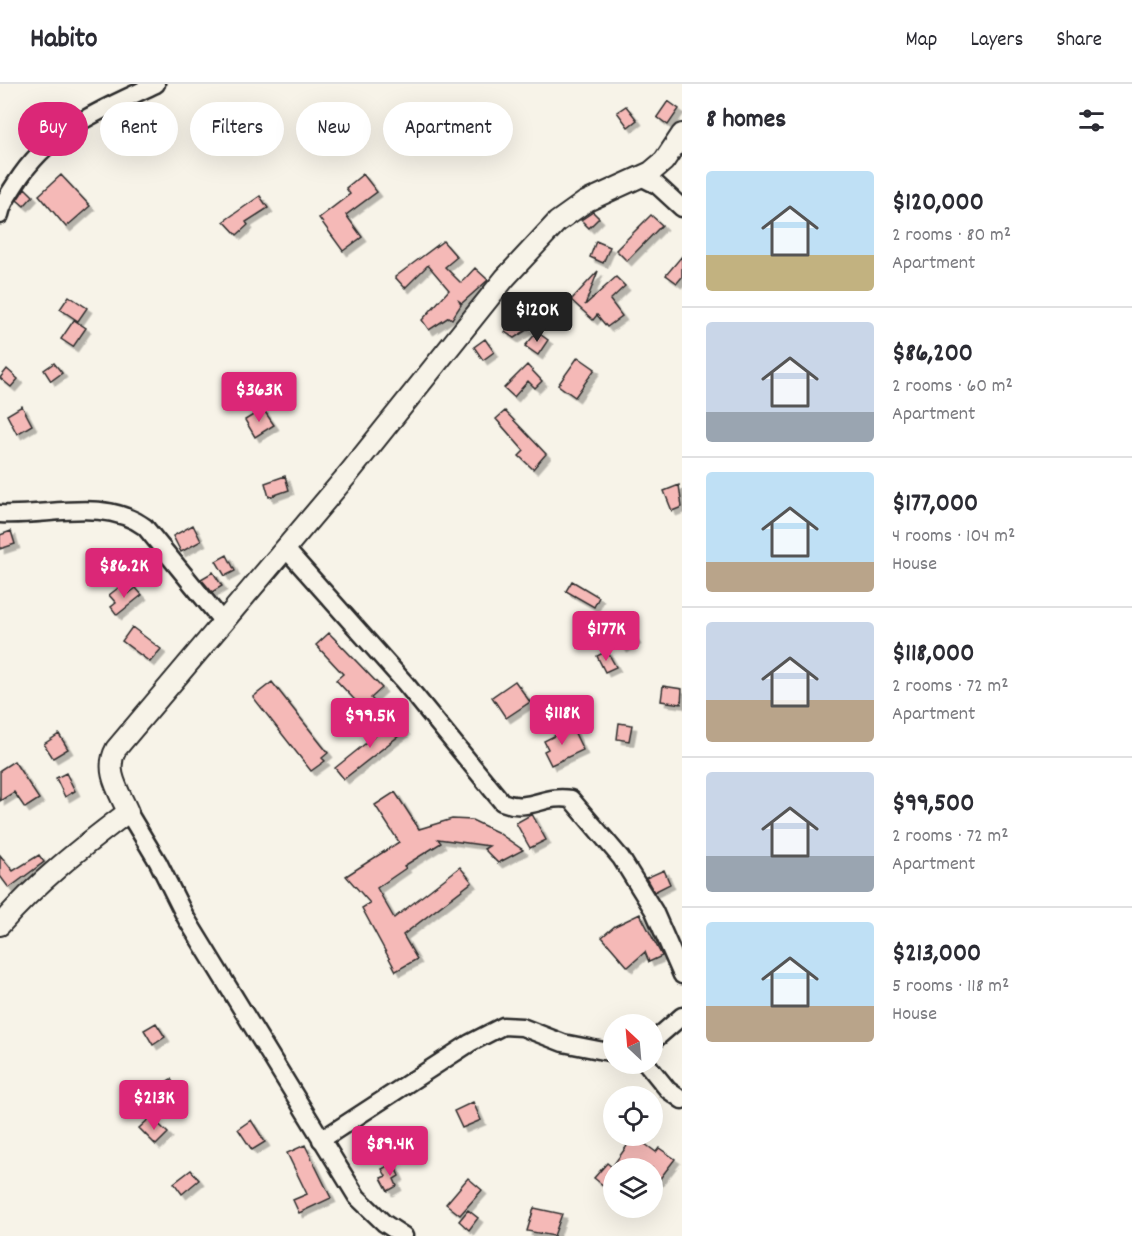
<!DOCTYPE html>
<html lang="en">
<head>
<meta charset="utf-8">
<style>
  :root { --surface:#fff; --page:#f2f2f3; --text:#2b2b33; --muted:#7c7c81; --line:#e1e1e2; --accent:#db2777 }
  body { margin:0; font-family:Dekko,sans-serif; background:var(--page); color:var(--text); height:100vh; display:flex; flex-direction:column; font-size:22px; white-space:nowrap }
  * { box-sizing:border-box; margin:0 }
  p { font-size:20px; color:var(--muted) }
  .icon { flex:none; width:33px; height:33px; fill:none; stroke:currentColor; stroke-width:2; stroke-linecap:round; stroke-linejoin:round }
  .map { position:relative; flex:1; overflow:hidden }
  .panel { display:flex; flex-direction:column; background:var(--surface); width:450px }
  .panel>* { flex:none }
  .hud { position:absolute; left:18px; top:18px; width:570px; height:54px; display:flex; gap:12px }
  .needle { width:39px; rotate:334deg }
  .controls { position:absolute; left:603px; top:930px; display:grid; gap:12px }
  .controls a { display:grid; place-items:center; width:60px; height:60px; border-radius:50%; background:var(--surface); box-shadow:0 6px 24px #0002; font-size:30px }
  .price { position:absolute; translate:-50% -51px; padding:0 14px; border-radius:6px; background:var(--accent); color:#fff; font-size:20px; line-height:39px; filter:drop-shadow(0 2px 3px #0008) }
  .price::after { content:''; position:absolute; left:50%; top:36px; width:18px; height:14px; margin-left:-9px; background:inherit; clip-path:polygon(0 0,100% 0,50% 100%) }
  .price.current { background:#222; color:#fff }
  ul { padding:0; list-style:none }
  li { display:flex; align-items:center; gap:18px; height:150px; padding:0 24px }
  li+li { border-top:2px solid var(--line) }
  li span { display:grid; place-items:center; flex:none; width:168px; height:120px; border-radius:6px; color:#555 }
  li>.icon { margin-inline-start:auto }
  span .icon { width:72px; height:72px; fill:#fffc; stroke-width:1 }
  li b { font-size:26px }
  h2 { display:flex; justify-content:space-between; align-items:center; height:72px; padding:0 24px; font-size:26px }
  .pill { padding:0 21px; border-radius:27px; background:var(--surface); box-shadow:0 6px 24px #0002; font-size:21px; line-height:54px }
  .pill.current { background:var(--accent); color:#fff }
  header { display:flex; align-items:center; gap:36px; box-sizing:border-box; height:84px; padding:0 30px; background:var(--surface); border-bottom:2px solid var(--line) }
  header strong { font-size:28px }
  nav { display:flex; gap:33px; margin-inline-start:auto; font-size:21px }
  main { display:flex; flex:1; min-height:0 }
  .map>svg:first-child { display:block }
</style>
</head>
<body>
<header>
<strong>Habito</strong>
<nav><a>Map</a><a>Layers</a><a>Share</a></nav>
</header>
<main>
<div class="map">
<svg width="682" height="1152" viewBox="0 0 682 1152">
  <defs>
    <filter id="shadow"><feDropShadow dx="4.5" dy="4.5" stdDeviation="0" flood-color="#0004"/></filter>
  </defs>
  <rect width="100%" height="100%" fill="#f7f3e8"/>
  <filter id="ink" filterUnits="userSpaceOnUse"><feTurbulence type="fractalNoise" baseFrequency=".0167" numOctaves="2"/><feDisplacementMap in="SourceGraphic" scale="12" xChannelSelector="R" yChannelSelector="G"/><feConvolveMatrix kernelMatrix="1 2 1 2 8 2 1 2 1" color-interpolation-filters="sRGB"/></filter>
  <g filter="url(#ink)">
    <path fill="#f5b9b7" stroke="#2b2b2b" stroke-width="1.5" filter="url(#shadow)" d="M 668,17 L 679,25 L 668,41 L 657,33 Z
      M 626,22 L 637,36 L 628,43 L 617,28 Z
      M 315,30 L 321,43 L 308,50 L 301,36 Z
      M 363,90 L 377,108 L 346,131 L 362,153 L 343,167 L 319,134 L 350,110 L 346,104 Z
      M 61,91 L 90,122 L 66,143 L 39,111 Z
      M 25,104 L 33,112 L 24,122 L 17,116 Z
      M 260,112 L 268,124 L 246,138 L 248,141 L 237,151 L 224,137 Z
      M 593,128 L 599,134 L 589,144 L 581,136 Z
      M 651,131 L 662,141 L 627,177 L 616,166 Z
      M 443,157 L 457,173 L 445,183 L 461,199 L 475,184 L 488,196 L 462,219 L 459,217 L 461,221 L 452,235 L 449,233 L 429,246 L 422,236 L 449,206 L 428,181 L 405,204 L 395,193 Z
      M 596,157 L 610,163 L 603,179 L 590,173 Z
      M 682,172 L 682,193 L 677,199 L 666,191 Z
      M 598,187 L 585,221 L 616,193 L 625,202 L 610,216 L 622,232 L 607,243 L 597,231 L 593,236 L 571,216 Z
      M 69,212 L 87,224 L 78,237 L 60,225 Z
      M 515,234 L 530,244 L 514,254 L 505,248 Z
      M 74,236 L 86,244 L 73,263 L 61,255 Z
      M 537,248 L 548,256 L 538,271 L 525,262 Z
      M 485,255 L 494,268 L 483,276 L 474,263 Z
      M 578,273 L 595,285 L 575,313 L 558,301 Z
      M 54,279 L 62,289 L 51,297 L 44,286 Z
      M 527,281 L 542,297 L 535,304 L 528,297 L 514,313 L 504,304 Z
      M 7,285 L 18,295 L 11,303 L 0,294 Z
      M 22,322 L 32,341 L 17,350 L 7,331 Z
      M 263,325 L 274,341 L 255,353 L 245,336 Z
      M 505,327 L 546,370 L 533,385 L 519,372 L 524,367 L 496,335 Z
      M 285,392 L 289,406 L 269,413 L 265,399 Z
      M 679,401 L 682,423 L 672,427 L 664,407 Z
      M 193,441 L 201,457 L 181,468 L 173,452 Z
      M 11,447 L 15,460 L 0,465 L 0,451 Z
      M 227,471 L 235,487 L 225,492 L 216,477 Z
      M 213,488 L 222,502 L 212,508 L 201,495 Z
      M 572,497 L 599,513 L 594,523 L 566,507 Z
      M 122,501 L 128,510 L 136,504 L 142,511 L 117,531 L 111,523 L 116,519 L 109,511 Z
      M 132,543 L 161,565 L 150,578 L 122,557 Z
      M 629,546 L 636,556 L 623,564 L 616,555 Z
      M 329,549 L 382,604 L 371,614 L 378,622 L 369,631 L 336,596 L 343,590 L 316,561 Z
      M 607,567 L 616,583 L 605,588 L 597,572 Z
      M 515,597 L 530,618 L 506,634 L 492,613 Z
      M 272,598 L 328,669 L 322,674 L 325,677 L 311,687 L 253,613 Z
      M 663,602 L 682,605 L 681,620 L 661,617 Z
      M 396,635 L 405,647 L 344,695 L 335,684 Z
      M 619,639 L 632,641 L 629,657 L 617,655 Z
      M 572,643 L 583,666 L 551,681 L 544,667 L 548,665 L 544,657 Z
      M 59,650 L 68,665 L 53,674 L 44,660 Z
      M 14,677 L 39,715 L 25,724 L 14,708 L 0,717 L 0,686 Z
      M 66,689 L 75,707 L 65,713 L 56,694 Z
      M 395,708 L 419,745 L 452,735 L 472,736 L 497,748 L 523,766 L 498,779 L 484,765 L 489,762 L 438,755 L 441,759 L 404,782 L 406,784 L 377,804 L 394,834 L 460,783 L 472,798 L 403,851 L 417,875 L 396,887 L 362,824 L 370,819 L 346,792 L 399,758 L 375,721 Z
      M 532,730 L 546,756 L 530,764 L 516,739 Z
      M 0,771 L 13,787 L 39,771 L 44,778 L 9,804 L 0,792 Z
      M 664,786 L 670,800 L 654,808 L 646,794 Z
      M 640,830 L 662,872 L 649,878 L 645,868 L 628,883 L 602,853 L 615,842 Z
      M 156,939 L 165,953 L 153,961 L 144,946 Z
      M 171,995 L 177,1006 L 145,1024 L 145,1010 Z
      M 473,1018 L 481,1036 L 462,1044 L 454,1027 Z
      M 151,1033 L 168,1049 L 156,1061 L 139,1044 Z
      M 251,1036 L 265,1058 L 252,1066 L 238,1045 Z
      M 634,1052 L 656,1068 L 659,1064 L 675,1075 L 652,1105 L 652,1084 L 614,1084 L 614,1110 L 594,1094 L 607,1079 L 612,1083 Z
      M 305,1061 L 331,1114 L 299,1129 L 293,1116 L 307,1110 L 287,1069 Z
      M 393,1079 L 399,1092 L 394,1095 L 397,1102 L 388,1107 L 381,1094 L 386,1092 L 382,1085 Z
      M 191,1086 L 199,1096 L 182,1110 L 174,1099 Z
      M 468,1094 L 482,1106 L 460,1131 L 446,1120 Z
      M 534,1124 L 562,1130 L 554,1152 L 527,1147 Z
      M 468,1126 L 478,1134 L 469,1146 L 459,1137 Z"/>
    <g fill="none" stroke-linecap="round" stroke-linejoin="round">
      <g stroke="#2b2b2b" stroke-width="21">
        <path id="minor" d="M 641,93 L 657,101 L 682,124
          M 0,131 C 2,119 9,110 16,99 C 50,45 101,26 156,0
          M 0,430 C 48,433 104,413 145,443 L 223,538
          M 285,464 L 405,599 L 502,718 C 530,729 543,710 571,715 L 621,774 L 654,827 L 682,891
          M 128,728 L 158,778 L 186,834 L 357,1113 L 384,1139 L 404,1152
          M 652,958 L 682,932
          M 647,980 L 668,1006 L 682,1016
          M 321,1056 L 470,959 L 503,942 L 522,943 L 563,959 L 614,969"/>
      </g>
      <g stroke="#2b2b2b" stroke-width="24">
        <path id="tertiary" d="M 0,841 C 37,798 83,762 128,728 C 119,707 104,687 116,665 L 349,389 L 505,194 L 557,138 L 585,118 L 651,88 L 664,77 L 682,50"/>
      </g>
      <use href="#minor" stroke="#f7f3e8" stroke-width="16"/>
      <use href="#tertiary" stroke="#f7f3e8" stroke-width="20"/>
    </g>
  </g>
</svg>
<div class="controls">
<a><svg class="needle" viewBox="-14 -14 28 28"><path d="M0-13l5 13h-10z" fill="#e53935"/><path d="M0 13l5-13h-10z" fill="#7c7c81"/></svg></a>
<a><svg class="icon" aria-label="locate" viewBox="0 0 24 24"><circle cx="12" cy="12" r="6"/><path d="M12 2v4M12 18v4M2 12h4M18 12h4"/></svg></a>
<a><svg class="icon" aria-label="layers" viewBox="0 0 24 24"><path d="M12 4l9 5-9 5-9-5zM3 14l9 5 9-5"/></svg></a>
</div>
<b class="price current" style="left:537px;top:259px">$120K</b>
<b class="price" style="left:259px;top:339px">$363K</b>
<b class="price" style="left:124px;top:515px">$86.2K</b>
<b class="price" style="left:606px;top:578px">$177K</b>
<b class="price" style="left:562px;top:662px">$118K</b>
<b class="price" style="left:370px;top:665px">$99.5K</b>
<b class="price" style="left:154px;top:1047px">$213K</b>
<b class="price" style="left:390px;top:1093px">$89.4K</b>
<div class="hud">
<a class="pill current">Buy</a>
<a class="pill">Rent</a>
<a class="pill">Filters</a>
<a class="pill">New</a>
<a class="pill">Apartment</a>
</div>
</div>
<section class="panel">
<h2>8 homes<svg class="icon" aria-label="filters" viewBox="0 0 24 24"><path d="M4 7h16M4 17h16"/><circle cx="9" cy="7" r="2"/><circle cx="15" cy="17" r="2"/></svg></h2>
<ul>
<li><span style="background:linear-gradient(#bfe0f5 70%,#c2b280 0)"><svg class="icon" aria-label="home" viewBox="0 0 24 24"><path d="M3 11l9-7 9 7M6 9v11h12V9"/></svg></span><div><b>$120,000</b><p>2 rooms · 80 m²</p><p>Apartment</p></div></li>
<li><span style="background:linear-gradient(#c9d6e8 75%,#9aa5b1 0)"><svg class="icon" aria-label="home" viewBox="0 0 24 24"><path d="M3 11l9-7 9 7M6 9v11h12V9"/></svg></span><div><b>$86,200</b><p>2 rooms · 60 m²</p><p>Apartment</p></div></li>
<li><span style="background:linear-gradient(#bfe0f5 75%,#b9a48a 0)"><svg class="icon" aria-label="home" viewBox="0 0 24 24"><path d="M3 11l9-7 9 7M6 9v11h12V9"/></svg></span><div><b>$177,000</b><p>4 rooms · 104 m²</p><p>House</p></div></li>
<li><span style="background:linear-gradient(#c9d6e8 65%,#b9a48a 0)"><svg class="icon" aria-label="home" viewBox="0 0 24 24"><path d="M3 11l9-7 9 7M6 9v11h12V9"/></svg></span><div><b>$118,000</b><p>2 rooms · 72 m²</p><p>Apartment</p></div></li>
<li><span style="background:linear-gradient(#c9d6e8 70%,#9aa5b1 0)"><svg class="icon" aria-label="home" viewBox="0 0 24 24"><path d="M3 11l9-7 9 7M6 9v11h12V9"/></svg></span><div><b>$99,500</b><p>2 rooms · 72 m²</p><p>Apartment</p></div></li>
<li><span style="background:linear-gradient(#bfe0f5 70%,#b9a48a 0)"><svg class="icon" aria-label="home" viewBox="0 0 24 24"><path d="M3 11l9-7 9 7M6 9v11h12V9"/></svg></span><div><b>$213,000</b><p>5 rooms · 118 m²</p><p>House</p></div></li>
</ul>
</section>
</main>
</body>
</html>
